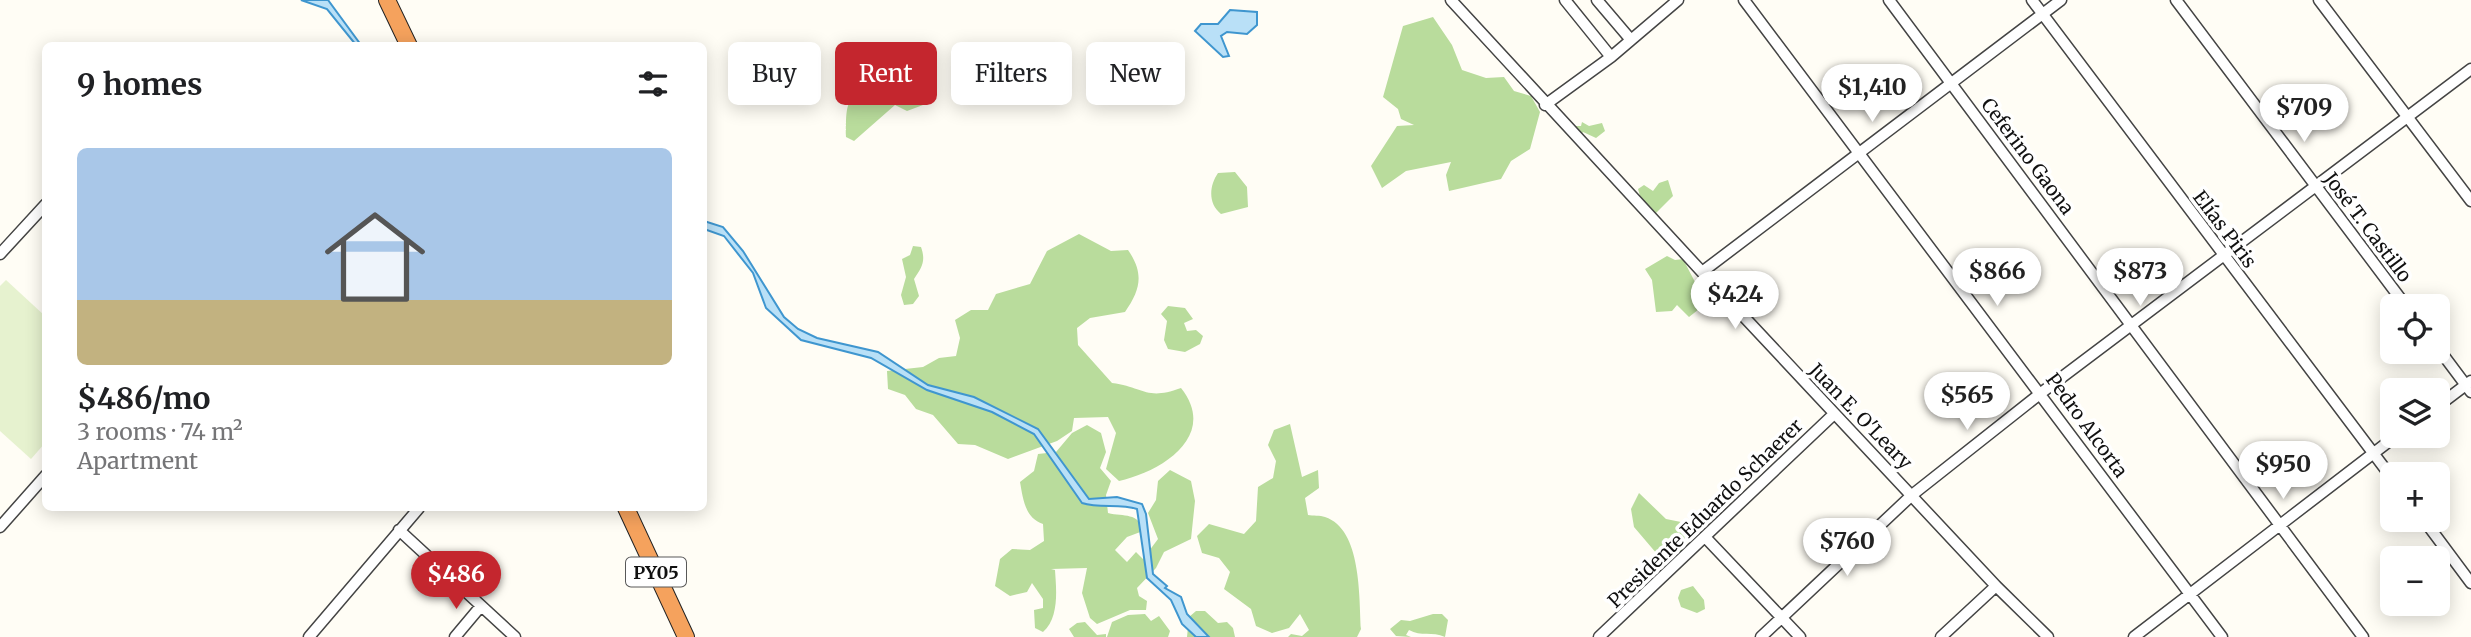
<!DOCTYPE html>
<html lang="en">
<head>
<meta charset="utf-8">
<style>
  :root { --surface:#fff; --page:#f6f6f6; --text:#202124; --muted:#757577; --accent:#c4262e }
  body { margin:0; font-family:Merriweather,serif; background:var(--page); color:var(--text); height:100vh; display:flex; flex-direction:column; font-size:26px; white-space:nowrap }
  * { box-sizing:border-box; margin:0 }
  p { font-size:23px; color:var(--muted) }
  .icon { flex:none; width:38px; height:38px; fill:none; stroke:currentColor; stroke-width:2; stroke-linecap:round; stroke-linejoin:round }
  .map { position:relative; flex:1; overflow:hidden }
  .details { position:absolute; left:42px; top:42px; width:665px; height:469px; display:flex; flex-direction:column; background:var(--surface); border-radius:10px; box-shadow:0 4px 18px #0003 }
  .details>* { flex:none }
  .banner { position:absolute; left:728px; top:42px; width:665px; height:63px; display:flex; gap:14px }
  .buttons { position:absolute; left:2380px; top:294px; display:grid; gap:14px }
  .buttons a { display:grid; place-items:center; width:70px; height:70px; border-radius:10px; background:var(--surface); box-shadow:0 4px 18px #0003; font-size:35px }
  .price { position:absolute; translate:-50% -60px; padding:0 16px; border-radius:24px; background:#fff; color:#222; font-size:23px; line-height:46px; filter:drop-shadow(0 2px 4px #0008) }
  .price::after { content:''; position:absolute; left:50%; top:42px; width:21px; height:16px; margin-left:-10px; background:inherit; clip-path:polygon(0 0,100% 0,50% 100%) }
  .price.active { background:var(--accent); color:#fff }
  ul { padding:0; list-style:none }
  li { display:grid; align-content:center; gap:14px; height:371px; padding:0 35px }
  li span { display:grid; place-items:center; height:217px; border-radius:10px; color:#555 }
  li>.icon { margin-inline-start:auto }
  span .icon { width:126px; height:126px; fill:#fffc; stroke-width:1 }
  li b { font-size:30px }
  h2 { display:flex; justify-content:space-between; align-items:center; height:84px; padding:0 35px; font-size:30px }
  .pill { padding:0 24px; border-radius:10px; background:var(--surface); box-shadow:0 4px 18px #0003; font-size:24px; line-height:63px }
  .pill.active { background:var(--accent); color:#fff }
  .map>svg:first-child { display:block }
</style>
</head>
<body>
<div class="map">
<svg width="2471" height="637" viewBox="0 0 2471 637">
  <rect width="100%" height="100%" fill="#fffdf5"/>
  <path fill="#b9dc9c" d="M 1433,17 L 1452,45 L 1462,70 L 1486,78 L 1504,77 L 1514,91 L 1531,96 L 1540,112 L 1530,149 L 1511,161 L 1501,179 L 1449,191 L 1446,175 L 1451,162 L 1406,171 L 1382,188 L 1371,166 L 1397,126 L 1414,125 L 1401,119 L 1398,109 L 1383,97 L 1403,26 Z
    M 892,89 L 899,94 L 917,91 L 924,95 L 923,105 L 907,111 L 895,105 L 854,141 L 846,137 C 846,93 847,96 892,89 Z
    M 1582,122 L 1589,126 L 1602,123 L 1605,131 L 1596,138 L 1583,132 L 1580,137 L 1573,133 L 1576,126 L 1581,126 Z
    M 1235,172 L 1247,187 L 1248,207 L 1221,214 C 1208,204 1209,186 1218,173 Z
    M 1668,180 L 1673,196 L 1655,214 L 1642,203 L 1638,189 L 1644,185 L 1653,191 L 1659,183 Z
    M 1079,234 L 1111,251 L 1128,250 C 1144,273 1141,289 1125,312 L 1090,318 L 1077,328 L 1078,345 L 1112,383 C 1144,387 1146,401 1181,388 C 1219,436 1161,472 1119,481 L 1106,469 L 1116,433 L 1108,417 L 1074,418 L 1072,431 L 1057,441 L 1008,459 L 975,445 L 958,444 L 933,415 L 916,409 L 905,395 L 888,389 L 887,371 L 923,367 L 939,358 L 956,356 L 960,338 L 955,320 L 971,310 L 988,310 L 996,294 L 1030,284 L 1047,251 Z
    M 913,246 L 921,247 C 926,261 922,267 914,279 L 919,296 L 913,304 L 904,305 L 901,295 L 906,277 L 902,259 L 910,255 Z
    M 1667,256 L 1675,260 L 1683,259 L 1695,282 L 1711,289 L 1713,298 L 1689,317 L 1677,305 L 1672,311 L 1656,312 L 1652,280 L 1645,269 Z
    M 1168,306 L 1185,308 L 1193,319 L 1184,323 L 1187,331 L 1196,330 L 1203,336 L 1200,344 L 1185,352 L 1168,349 L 1164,340 L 1167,321 L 1161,314 Z
    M 1290,424 L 1302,477 L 1318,470 L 1319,488 L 1305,498 L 1308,515 C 1313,516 1320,515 1325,517 C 1362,529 1359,598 1361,629 L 1357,637 L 1288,637 L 1291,634 L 1302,636 L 1309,630 L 1300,614 L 1289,628 L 1272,633 L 1256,626 L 1251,609 L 1224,589 L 1230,572 L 1219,558 L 1202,553 L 1197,536 L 1209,524 L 1244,534 L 1256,521 L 1258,487 L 1273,478 L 1276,461 L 1268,445 L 1274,430 Z
    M 1087,425 L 1101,433 L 1106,452 L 1100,468 L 1111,481 L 1106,495 L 1108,513 C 1124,517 1139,512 1143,531 L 1127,537 L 1115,550 L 1127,562 L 1136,552 L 1143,559 L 1158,539 L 1148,513 L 1156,500 L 1158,481 L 1170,470 L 1191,481 L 1195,501 L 1191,539 L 1164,552 L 1156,568 L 1137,588 L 1139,596 L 1147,601 L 1146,610 L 1130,610 L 1097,624 L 1090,618 L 1082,593 L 1087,568 L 1051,569 L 1055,570 C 1056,587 1060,617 1043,632 L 1035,628 L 1034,610 L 1043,608 L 1043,599 L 1032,583 L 1027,592 L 1010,596 L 995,586 L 1000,559 L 1012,549 L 1030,550 L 1044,541 L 1043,524 C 1025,518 1023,499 1020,482 L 1034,471 L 1038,454 L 1056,452 L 1072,433 Z
    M 1639,493 L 1666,519 L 1686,523 L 1690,535 L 1682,551 L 1667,556 L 1657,554 L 1634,527 L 1631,509 Z
    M 1693,586 L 1704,600 L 1705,609 L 1697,613 L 1681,607 L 1678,598 L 1681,590 Z
    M 1196,611 L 1205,611 L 1218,623 L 1227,622 L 1233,628 L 1235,637 L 1187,637 L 1189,617 Z
    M 1145,614 L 1151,621 L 1159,616 L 1170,631 L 1168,637 L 1107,637 L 1112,622 L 1128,615 Z
    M 1433,614 L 1442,614 L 1448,620 L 1445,637 C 1432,631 1421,637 1409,630 L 1406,635 L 1411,637 L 1396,636 L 1390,629 L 1401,620 L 1410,621 Z
    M 1085,622 L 1097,635 L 1106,634 L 1106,637 L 1074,637 L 1069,629 L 1077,623 Z"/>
  <path fill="#e6f2cf" d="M 6,280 L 45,316 L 45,443 L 31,459 L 0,431 L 0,286 Z"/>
  <path fill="#b9e0f7" stroke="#3f96cf" stroke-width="2" d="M 301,0 L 328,0 L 361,45 L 356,45 L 327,9 Z
    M 1230,10 L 1257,12 L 1257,25 L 1247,34 L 1227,32 L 1221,36 L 1229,56 L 1223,57 L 1195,31 L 1201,24 L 1218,24 Z
    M 704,221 L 723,227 L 743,251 L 784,317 L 798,329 L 817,338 L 878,352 L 928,385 L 974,397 L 1038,429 L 1089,499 L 1117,497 L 1142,504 L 1146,514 L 1153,574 L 1167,586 L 1165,588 L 1181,597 L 1187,614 L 1209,637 L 1196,637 L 1182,624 L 1171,600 L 1147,578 L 1137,509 C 1119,503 1100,509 1082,503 L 1034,434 L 992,412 L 927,390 L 871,358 L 801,340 L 766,308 L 753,273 L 724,236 L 704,229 Z"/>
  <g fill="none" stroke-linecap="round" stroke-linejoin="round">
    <g stroke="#444" stroke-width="13">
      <path id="minor" d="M 1451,0 L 1702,272 L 1996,586 L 2048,637
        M 1565,0 L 1611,57
        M 1597,0 L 1631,40
        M 1744,0 L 2222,637
        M 1889,0 L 2363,637
        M 2032,0 L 2392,478
        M 2176,0 L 2406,306
        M 2319,0 L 2471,201
        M 1545,105 L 1611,57 L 1678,0
        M 0,254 L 46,204
        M 1702,272 L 2061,0
        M 2438,348 L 2471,392
        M 2438,406 L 2471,381
        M 2424,520 L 2471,583
        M 0,527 L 46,475
        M 399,530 L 515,637
        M 1705,537 L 1800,637
        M 309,637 L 419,508
        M 455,637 L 481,606
        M 1599,637 L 1834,414
        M 1761,637 L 1912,495 L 2041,393 L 2471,69
        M 1941,637 L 1996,586
        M 2134,637 L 2396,436"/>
    </g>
    <g stroke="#222" stroke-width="18">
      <path id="highway" d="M 387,0 L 409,46
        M 626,508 L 686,637"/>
    </g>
    <use href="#minor" stroke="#fff" stroke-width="10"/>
    <use href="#highway" stroke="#f5a25d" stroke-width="16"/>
  </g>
  <g text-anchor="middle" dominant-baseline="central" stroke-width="7" stroke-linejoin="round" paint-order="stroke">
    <rect fill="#fff" stroke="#585858" stroke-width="2" x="626" y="557.5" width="60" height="29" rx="5"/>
    <g font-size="18" font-weight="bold" fill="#111">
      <text x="656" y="572">PY05</text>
    </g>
    <g font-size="19" fill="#111" stroke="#fff">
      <text transform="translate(2028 156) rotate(53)">Ceferino Gaona</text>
      <text transform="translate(2368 227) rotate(53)">José T. Castillo</text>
      <text transform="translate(2225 229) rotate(53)">Elías Piris</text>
      <text transform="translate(1861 416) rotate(46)">Juan E. O'Leary</text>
      <text transform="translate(2087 425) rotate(54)">Pedro Alcorta</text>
      <text transform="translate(1705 513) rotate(-44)">Presidente Eduardo Schaerer</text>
    </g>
  </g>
</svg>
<div class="buttons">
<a><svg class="icon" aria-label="locate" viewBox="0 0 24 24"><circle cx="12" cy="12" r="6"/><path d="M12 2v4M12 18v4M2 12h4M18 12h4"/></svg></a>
<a><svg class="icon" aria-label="layers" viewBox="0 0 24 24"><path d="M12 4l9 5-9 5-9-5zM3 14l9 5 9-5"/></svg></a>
<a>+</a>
<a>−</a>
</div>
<b class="price" style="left:1872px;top:124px">$1,410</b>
<b class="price" style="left:2304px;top:144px">$709</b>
<b class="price" style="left:1997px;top:308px">$866</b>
<b class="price" style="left:2140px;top:308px">$873</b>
<b class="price" style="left:1735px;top:331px">$424</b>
<b class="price" style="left:1967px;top:432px">$565</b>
<b class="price" style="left:2283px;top:501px">$950</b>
<b class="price" style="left:1847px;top:578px">$760</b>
<b class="price active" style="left:456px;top:611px">$486</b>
<div class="banner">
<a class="pill">Buy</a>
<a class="pill active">Rent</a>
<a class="pill">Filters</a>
<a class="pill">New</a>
</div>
<section class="details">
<h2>9 homes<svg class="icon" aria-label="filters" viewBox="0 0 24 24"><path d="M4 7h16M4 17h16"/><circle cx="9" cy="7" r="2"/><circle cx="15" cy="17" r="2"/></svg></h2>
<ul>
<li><span style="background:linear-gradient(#a9c7e8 70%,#c2b280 0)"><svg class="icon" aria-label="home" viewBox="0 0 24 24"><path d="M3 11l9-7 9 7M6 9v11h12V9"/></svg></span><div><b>$486/mo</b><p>3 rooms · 74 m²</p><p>Apartment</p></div></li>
</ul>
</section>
</div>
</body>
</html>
